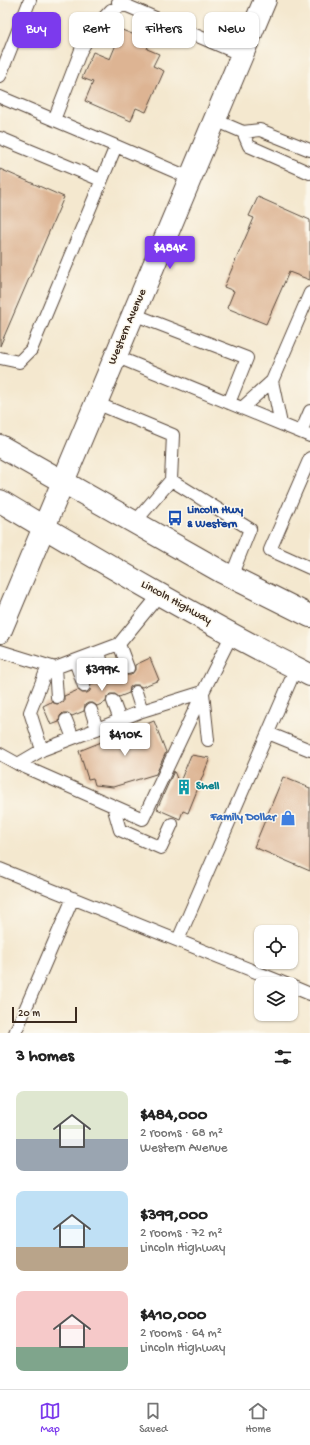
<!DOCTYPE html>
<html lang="en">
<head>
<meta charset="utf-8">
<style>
  :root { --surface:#fff; --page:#f2f2f2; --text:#222; --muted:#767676; --line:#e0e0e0; --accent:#7c3aed }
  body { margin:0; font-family:"Gochi Hand",sans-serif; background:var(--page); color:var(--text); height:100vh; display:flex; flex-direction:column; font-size:15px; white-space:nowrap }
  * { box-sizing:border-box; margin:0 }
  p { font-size:13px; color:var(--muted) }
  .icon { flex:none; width:22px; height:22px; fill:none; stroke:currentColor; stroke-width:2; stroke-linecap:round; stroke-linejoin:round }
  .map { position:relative; height:1033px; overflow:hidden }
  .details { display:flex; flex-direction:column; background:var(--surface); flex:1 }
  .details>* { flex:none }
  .hud { position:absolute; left:12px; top:12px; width:286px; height:36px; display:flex; gap:8px }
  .tools { position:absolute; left:254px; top:925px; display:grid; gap:8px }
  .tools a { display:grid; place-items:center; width:44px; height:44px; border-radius:8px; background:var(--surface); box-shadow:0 1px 3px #0004; font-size:20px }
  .scale { position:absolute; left:12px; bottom:10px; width:65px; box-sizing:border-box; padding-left:4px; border:2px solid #3b2a1e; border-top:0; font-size:11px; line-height:14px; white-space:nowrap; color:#3b2a1e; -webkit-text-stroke:3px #fbf7ec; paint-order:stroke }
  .price { position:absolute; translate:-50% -34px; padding:0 9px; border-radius:4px; background:#fff; color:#222; font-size:13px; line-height:26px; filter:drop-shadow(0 1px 2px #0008) }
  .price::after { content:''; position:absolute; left:50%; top:24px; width:12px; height:9px; margin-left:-6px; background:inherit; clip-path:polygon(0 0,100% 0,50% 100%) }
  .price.selected { background:var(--accent); color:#fff }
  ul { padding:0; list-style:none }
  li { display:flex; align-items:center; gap:12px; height:100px; padding:0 16px }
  li span { display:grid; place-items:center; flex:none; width:112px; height:80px; border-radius:8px; color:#555 }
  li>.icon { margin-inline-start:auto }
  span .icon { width:48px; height:48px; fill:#fffc; stroke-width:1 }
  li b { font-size:17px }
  h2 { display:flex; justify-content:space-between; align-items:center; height:48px; padding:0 16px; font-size:17px }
  .tag { padding:0 14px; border-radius:8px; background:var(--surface); box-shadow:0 1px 3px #0004; font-size:14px; line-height:36px }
  .tag.selected { background:var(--accent); color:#fff }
  .tabs { display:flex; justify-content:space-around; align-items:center; height:56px; border-top:1px solid var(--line); background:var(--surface); font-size:11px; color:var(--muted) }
  .tabs a { display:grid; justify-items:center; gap:2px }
  .tabs .selected { color:var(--accent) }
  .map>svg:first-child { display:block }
</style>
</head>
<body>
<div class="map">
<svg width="310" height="1033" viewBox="0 0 310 1033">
  <rect width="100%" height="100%" fill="#fbf7ec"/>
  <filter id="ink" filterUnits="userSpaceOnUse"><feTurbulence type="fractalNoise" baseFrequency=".025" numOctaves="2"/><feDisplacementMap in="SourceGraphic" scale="8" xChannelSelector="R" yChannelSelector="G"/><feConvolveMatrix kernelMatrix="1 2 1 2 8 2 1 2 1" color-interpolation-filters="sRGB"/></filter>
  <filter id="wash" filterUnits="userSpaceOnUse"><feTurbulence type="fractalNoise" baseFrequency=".012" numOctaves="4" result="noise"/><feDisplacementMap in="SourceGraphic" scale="16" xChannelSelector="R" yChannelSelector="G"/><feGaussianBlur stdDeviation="0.9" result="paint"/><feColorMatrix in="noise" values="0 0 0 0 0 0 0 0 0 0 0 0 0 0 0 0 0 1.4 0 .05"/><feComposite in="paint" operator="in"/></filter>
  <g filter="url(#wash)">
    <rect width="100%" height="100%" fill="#f4e8cf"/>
    <g id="blocks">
      <path fill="#ddb493" d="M 122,30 L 150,41 L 147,49 L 159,54 L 153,66 L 164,71 L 146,112 L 136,108 L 131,121 L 85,101 L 93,82 L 82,78 L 93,52 L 110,59 Z
        M 0,169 L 64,197 L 0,346 Z
        M 258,197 L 310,220 L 310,280 L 289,272 L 266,324 L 227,308 L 234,291 L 224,287 L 254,218 L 249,216 Z
        M 150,658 L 159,680 L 142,687 L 138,685 L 133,685 L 130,687 L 129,693 L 119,697 L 115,694 L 110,694 L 107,697 L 106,702 L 97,706 L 93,703 L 88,703 L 85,705 L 84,711 L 72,716 L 68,713 L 63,713 L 60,716 L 59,722 L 51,725 L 43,706 L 51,702 L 57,704 L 61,703 L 64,701 L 64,696 L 78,690 L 82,693 L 87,693 L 90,691 L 91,684 L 99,681 L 104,685 L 108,685 L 113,680 L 113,675 L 121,671 L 126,675 L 131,675 L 135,670 L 135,665 Z
        M 154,721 L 166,752 L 156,774 L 113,787 L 95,785 L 93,778 L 88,779 L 79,751 Z
        M 191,755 L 210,758 L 188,813 L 183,811 L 180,819 L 157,809 L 174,771 L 179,784 Z
        M 283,777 L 310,788 L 310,871 L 254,847 Z"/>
    </g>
  </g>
  <g filter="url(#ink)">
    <use href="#blocks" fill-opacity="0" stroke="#574639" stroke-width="1"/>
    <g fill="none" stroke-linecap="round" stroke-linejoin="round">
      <g stroke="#574639" stroke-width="14">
        <path id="service" d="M 118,2 L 242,55
          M 0,76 L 30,0
          M 0,97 L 116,146
          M 54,120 L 81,50 L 96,26 L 111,10 L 125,5
          M 215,120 L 243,132
          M 0,138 L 101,180
          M 310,150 L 260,130 L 243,132 L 249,146 L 310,173
          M 133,314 L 247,358 L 229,403
          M 115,356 L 310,436
          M 0,358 L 19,362 L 31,350 L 116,146 L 190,178
          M 272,381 L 281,424
          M 96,403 L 173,435 L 171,480 L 250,529 L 231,577
          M 242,408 L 272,381 L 310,293
          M 301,432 L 310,411
          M 310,458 L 270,550 L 310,568
          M 135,522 L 171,480
          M 119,644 L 128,668
          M 0,651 L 55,668 L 119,644 L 160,594
          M 99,652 L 106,678
          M 75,661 L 84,686
          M 55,668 L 57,697
          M 136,692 L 142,711
          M 203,693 L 208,740
          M 113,701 L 120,720
          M 91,710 L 97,729
          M 66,720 L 73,738
          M 268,733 L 310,750
          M 42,750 L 30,712 L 48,666
          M 0,754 L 18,764 L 42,750 L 97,729 L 142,711 L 203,692 L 232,634
          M 18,764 L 143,819 L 203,692
          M 113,806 L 120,830 L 161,848 L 172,824
          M 0,869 L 286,984
          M 178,940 L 296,668
          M 291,986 L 310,994
          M 15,1033 L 73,898"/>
      </g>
      <g stroke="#574639" stroke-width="24">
        <path id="secondary" d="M 0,632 L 265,0"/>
      </g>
      <g stroke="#574639" stroke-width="24">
        <path id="primary" d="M 0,446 L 222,572 L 310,616
          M 0,501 C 102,562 204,622 310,675"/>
      </g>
      <use href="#service" stroke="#fff" stroke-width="12"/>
      <use href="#secondary" stroke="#fff" stroke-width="22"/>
      <use href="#primary" stroke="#fff" stroke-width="22"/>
    </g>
  </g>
  <defs>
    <g id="bus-bare" transform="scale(1.2)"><path d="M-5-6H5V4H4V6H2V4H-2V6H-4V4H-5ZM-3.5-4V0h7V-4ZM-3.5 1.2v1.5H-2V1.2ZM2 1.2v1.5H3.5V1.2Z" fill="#1a4fb4" stroke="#fbf7ec" stroke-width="2.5" paint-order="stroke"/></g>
    <g id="building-bare" transform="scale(1.2)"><path d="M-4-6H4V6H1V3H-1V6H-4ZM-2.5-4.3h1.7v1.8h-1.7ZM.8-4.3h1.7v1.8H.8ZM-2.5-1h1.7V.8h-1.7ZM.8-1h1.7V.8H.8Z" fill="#0f9aa8" stroke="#fbf7ec" stroke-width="2.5" paint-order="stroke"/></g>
    <g id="shop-bare" transform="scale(1.2)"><path d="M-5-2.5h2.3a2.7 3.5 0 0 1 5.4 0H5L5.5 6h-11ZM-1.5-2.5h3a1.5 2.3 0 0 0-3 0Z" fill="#3f7fe0" stroke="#fbf7ec" stroke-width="2.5" paint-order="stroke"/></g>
  </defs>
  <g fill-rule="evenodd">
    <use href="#bus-bare" x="175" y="518"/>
    <use href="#building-bare" x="184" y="787"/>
    <use href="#shop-bare" x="288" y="818"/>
  </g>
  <g text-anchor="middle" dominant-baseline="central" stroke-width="3" stroke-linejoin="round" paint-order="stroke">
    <g font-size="12" fill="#3b2a1e" stroke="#fbf7ec">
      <text transform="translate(128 327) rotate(-67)">Western Avenue</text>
      <text transform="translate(176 603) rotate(29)">Lincoln Highway</text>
    </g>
    <g font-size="12" font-weight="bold" fill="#164399" stroke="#fbf7ec" text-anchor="start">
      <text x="187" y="511">Lincoln Hwy<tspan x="187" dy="14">&amp; Western</tspan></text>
    </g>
    <g font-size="12" font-weight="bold" fill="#0d838f" stroke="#fbf7ec" text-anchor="start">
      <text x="196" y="787">Shell</text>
    </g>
    <g font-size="12" font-weight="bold" fill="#366cbe" stroke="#fbf7ec" text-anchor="end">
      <text x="276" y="818">Family Dollar</text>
    </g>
  </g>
</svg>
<div class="tools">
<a><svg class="icon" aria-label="locate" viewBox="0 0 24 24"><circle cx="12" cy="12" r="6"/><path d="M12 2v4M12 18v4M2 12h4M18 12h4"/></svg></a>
<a><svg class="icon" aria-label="layers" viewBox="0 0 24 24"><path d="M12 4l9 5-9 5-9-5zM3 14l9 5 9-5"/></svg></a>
</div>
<div class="scale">20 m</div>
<b class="price selected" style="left:170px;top:270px">$484K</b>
<b class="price" style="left:102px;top:692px">$399K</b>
<b class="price" style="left:125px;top:757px">$410K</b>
<div class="hud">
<a class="tag selected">Buy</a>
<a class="tag">Rent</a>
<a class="tag">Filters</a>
<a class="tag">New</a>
</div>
</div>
<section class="details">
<h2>3 homes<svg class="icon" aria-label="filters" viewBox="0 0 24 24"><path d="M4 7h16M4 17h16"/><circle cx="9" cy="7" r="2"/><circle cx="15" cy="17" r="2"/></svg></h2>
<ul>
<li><span style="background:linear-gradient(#dfe7d0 60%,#9aa5b1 0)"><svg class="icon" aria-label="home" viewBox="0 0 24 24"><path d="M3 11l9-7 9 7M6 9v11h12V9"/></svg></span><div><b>$484,000</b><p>2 rooms · 68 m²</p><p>Western Avenue</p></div></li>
<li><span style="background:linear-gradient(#bfe0f5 70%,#b9a48a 0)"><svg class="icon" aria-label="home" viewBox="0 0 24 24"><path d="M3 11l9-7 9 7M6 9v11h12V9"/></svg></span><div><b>$399,000</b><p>2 rooms · 72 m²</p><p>Lincoln Highway</p></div></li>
<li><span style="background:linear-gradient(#f6c9c9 70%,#7fa58c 0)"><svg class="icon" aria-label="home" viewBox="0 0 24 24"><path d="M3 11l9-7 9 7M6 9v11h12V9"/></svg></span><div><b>$410,000</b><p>2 rooms · 64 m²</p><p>Lincoln Highway</p></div></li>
</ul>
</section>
<nav class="tabs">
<a class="selected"><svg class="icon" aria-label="map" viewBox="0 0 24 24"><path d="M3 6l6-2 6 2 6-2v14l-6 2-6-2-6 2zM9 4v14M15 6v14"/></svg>Map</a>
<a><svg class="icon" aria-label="saved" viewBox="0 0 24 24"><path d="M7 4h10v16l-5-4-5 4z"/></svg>Saved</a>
<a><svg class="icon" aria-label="home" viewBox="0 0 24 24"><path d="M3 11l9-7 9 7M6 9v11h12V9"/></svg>Home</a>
</nav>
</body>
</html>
